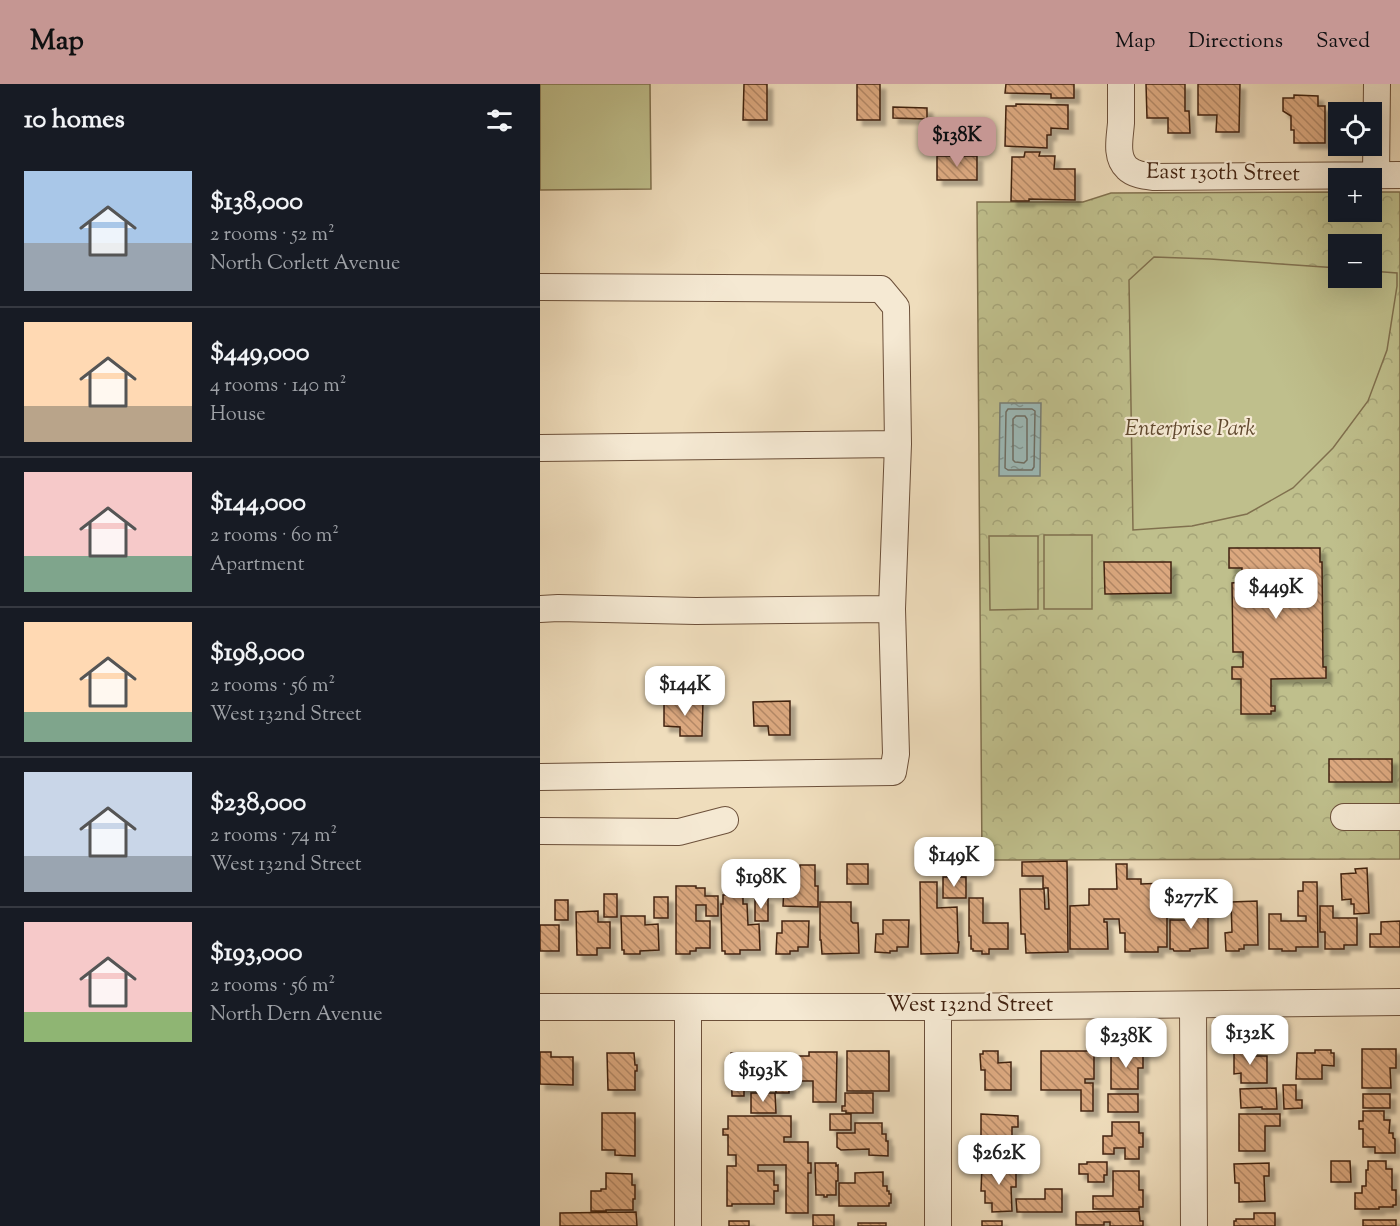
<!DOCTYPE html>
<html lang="en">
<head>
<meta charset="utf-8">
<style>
  :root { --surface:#171b24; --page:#20242c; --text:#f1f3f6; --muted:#9ea1a6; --line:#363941; --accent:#c59692 }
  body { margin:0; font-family:"Sorts Mill Goudy",serif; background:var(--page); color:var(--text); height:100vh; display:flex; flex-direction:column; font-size:22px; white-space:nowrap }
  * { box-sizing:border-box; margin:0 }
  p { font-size:20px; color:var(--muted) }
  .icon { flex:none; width:33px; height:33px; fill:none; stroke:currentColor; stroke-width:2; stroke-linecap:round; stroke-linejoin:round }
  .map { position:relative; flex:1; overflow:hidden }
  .sheet { display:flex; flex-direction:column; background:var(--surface); width:540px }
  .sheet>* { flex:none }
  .fabs { position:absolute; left:788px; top:18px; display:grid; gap:12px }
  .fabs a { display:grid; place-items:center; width:54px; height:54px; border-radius:0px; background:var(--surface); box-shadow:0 6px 24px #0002; font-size:30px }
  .price { position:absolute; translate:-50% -51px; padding:0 14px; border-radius:12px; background:#fff; color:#222; font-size:20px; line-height:39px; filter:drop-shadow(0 2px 3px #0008) }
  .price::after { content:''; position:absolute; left:50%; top:36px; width:18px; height:14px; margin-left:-9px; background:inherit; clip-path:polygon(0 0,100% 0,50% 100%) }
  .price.on { background:var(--accent); color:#111 }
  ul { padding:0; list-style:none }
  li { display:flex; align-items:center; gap:18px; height:150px; padding:0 24px }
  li+li { border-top:2px solid var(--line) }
  li span { display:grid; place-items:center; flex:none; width:168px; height:120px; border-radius:0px; color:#555 }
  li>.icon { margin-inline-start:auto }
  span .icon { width:72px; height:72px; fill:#fffc; stroke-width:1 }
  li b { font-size:26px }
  h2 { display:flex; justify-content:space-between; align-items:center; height:72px; padding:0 24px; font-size:26px }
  header { display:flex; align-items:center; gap:36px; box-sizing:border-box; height:84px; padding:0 30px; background:var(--accent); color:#111 }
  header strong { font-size:28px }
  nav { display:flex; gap:33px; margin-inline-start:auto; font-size:21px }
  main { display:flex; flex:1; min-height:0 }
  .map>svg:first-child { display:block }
</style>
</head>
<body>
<header>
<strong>Map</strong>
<nav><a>Map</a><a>Directions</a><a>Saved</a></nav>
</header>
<main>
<section class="sheet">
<h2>10 homes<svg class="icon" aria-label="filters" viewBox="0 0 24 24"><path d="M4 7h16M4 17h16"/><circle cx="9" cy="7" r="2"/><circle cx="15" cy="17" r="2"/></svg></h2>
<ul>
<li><span style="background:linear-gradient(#a9c7e8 60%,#9aa5b1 0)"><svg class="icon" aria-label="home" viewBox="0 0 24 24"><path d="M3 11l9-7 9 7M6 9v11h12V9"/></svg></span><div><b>$138,000</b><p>2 rooms · 52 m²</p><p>North Corlett Avenue</p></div></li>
<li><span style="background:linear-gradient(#ffd9b3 70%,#b9a48a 0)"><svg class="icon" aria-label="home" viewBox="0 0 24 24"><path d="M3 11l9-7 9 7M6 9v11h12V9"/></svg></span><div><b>$449,000</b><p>4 rooms · 140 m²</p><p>House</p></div></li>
<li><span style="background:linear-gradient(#f6c9c9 70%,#7fa58c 0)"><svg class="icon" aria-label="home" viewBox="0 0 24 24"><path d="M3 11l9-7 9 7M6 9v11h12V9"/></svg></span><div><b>$144,000</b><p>2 rooms · 60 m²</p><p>Apartment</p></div></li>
<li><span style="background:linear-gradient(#ffd9b3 75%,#7fa58c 0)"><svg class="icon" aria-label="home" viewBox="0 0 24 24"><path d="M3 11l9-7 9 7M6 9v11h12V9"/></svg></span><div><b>$198,000</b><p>2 rooms · 56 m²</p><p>West 132nd Street</p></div></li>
<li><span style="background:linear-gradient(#c9d6e8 70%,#9aa5b1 0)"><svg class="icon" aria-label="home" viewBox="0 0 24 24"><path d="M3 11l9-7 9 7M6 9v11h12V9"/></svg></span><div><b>$238,000</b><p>2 rooms · 74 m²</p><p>West 132nd Street</p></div></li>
<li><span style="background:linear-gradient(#f6c9c9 75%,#8fb573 0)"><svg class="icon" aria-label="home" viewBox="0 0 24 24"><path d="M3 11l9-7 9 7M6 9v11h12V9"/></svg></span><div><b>$193,000</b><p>2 rooms · 56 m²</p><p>North Dern Avenue</p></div></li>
</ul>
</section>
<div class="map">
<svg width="860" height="1142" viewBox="0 0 860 1142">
  <defs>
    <pattern id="park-crowns" width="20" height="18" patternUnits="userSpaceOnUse" patternTransform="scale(1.5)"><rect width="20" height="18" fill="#bfbf8c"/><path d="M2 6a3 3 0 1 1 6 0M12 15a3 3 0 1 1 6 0" fill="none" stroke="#a5a478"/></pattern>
    <pattern id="water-ripples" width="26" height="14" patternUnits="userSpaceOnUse" patternTransform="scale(1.5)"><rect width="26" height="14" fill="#9cbab8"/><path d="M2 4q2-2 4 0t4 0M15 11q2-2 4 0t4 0" fill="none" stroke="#819794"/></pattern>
    <pattern id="building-back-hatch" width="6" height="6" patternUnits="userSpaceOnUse" patternTransform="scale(1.5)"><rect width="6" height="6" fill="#dba87f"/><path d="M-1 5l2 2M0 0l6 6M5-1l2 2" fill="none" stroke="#b38866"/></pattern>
    <filter id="shadow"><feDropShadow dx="5.5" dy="5.5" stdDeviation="1.5" flood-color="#0004"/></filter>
  </defs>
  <rect width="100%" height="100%" fill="#efddbc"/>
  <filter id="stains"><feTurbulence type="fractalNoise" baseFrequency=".00333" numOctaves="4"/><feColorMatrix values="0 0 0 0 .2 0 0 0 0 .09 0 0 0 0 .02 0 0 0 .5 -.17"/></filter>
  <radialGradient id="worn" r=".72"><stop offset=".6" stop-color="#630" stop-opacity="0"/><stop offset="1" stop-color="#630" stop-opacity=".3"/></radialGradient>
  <path fill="url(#park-crowns)" stroke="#80704e" stroke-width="1.5" fill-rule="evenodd" d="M 798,108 L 798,128 L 831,128 L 831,108 L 860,108 L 860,775 L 442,776 L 437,118 L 543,118 L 571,109 ZM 798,160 L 831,160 L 831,194 L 798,194 Z"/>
  <path fill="#bfbf8c" stroke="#80704e" stroke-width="1.5" d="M 0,0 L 110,0 L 111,105 L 0,106 Z
    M 614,173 L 670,175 L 798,184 L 798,194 L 831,194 L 831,187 L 857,189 L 857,202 L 847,266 L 828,317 L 793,364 L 753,404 L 707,430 L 652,442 L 593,446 L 589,196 Z
    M 504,451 L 552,451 L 552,525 L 504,525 Z
    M 449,452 L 498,452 L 498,525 L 450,526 Z"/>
  <path fill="url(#water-ripples)" stroke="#777d74" stroke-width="1.5" d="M 460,319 L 501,319 L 500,392 L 459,392 Z"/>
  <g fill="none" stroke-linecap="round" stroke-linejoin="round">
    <path stroke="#6e6e64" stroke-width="1.5" d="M 468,325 L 492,325 L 495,327 L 494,383 L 492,386 L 468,386 L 465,384 L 466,328 Z
      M 476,332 L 485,332 L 487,335 L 487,376 L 484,379 L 475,378 L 473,376 L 473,335 Z"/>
  </g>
  <path fill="url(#building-back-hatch)" stroke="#40210f" stroke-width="1.5" filter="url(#shadow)" d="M 204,0 L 227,0 L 227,36 L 203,36 Z
    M 317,0 L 340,0 L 340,36 L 317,36 Z
    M 466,0 L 534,0 L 534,14 L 511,14 L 511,10 L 465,9 Z
    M 606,0 L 645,0 L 645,27 L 649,27 L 650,49 L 628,49 L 628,34 L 607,34 Z
    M 658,0 L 700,0 L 699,48 L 676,48 L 677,31 L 658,31 Z
    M 754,11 L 778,12 L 778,22 L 785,22 L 785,59 L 754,59 L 754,46 L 751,46 L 751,32 L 743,27 L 743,14 L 754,14 Z
    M 476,20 L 528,21 L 528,45 L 511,44 L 511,51 L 507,51 L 507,64 L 465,62 L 466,22 L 476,22 Z
    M 353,23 L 387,24 L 387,35 L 353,34 Z
    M 485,68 L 500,68 L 499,72 L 515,72 L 514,85 L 535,85 L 535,116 L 489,115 L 489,117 L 471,117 L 472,73 L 484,73 Z
    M 397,72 L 437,72 L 437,96 L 397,96 Z
    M 689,464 L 780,464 L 780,478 L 782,478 L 783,583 L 786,583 L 786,594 L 731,595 L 731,622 L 735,622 L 735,627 L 731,627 L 731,630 L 701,630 L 701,595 L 692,595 L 692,583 L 703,583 L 703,568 L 693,568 L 692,499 L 702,498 L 702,484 L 689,484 Z
    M 564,478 L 631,478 L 631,509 L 565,510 Z
    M 124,617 L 163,617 L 162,652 L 140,652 L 140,643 L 124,642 Z
    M 250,617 L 250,651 L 229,651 L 228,642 L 214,642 L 213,618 Z
    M 789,675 L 852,675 L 852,698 L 789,698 Z
    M 527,777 L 528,868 L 486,869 L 485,850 L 481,850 L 480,805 L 504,805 L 505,825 L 509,825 L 508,804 L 503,804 L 503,792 L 482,792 L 482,778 Z
    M 307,780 L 328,780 L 328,800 L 307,800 Z
    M 576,780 L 587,780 L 587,795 L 601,795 L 601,800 L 627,799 L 627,863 L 618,863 L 618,868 L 585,868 L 585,849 L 580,849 L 579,835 L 564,835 L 564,838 L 567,838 L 568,865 L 530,865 L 530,822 L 549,821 L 549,805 L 577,805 Z
    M 260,781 L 275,781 L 275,802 L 278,802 L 278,823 L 243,822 L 244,802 L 259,802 Z
    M 827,784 L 829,829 L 814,830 L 814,820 L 811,820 L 811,815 L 802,816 L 801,790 L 816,789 L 815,785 Z
    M 403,793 L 426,793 L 426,814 L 403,814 Z
    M 380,798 L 397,798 L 397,824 L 417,823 L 418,858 L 419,858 L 418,869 L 381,870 Z
    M 763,798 L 777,798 L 778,863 L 756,863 L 756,867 L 742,867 L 742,865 L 729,865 L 729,830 L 741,830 L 741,837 L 766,837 L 766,832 L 758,832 L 758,807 L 763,807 Z
    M 136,802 L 156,802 L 156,804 L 165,804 L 165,812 L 178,812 L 178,832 L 166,832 L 166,821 L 156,821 L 156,837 L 170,837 L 170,864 L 156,864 L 156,867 L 150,867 L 150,870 L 136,870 Z
    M 64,810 L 77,810 L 77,833 L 64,833 Z
    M 203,810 L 203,820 L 207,820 L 208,841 L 219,840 L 220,866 L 200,866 L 200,870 L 185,870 L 185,867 L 182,867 L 181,820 L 183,820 L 183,811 Z
    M 114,813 L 128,813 L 128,834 L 114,834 Z
    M 215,814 L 228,815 L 228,837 L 215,837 Z
    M 429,814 L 443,814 L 443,839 L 468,839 L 468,865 L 449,865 L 449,870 L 442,870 L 442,867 L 433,867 L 433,865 L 431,865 L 431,852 L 429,852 Z
    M 15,816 L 28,816 L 28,836 L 15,836 Z
    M 717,817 L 718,861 L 704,861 L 704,865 L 699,865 L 699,867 L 686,867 L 685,849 L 692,848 L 691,818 Z
    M 280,818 L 311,818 L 311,837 L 313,839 L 318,839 L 319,869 L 282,870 L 281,856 L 280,856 Z
    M 648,822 L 668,822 L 668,864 L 650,865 L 650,867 L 634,867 L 633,865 L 630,865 L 630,836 L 645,836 L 645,832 L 649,832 Z
    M 780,822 L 793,822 L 793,834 L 817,834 L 817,861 L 804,861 L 804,865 L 785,865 L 785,848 L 780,848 Z
    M 58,827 L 58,838 L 70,838 L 70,864 L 57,864 L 57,871 L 37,871 L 36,828 Z
    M 81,832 L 105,832 L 105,841 L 118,840 L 119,866 L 100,867 L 100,870 L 84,870 L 84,866 L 82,866 Z
    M 343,836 L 369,836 L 368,863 L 357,863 L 357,867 L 350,867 L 350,869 L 335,868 L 336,850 L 343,850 Z
    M 242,837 L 269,837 L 268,863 L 258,863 L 258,867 L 250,867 L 250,870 L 236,870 L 237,849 L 242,849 Z
    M 860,837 L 860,863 L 830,863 L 830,850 L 841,850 L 841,838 Z
    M 0,841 L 19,841 L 19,867 L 0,867 Z
    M 694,965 L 715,965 L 715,972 L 727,972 L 727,999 L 701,999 L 701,989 L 694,990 Z
    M 822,965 L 856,965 L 856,984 L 850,984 L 851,1004 L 822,1004 Z
    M 571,966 L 603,966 L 603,984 L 598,984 L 598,1005 L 571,1005 Z
    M 775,966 L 791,966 L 791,969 L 794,969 L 794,982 L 782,981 L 782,995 L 756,995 L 757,969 L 775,969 Z
    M 307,967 L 349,967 L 349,1007 L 307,1007 Z
    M 443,967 L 458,967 L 458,979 L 471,978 L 471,1006 L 445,1006 L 445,986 L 441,986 L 440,970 L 443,970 Z
    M 501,967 L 554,967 L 554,995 L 545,995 L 545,999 L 553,999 L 553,1027 L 541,1027 L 541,1006 L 501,1006 Z
    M 0,968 L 11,968 L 11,973 L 33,973 L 33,1001 L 0,1000 Z
    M 269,968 L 297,968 L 296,1018 L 273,1018 L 273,997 L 249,997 L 249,1009 L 236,1009 L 235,972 L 269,972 Z
    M 67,969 L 94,969 L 95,981 L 97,981 L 97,987 L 95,987 L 95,1006 L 68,1006 Z
    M 191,969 L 203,969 L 204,980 L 217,980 L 217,1006 L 204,1006 L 204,1012 L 192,1012 Z
    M 743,1001 L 756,1001 L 756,1016 L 762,1016 L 762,1024 L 744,1025 Z
    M 736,1004 L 737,1025 L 722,1025 L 722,1023 L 701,1024 L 700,1005 Z
    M 211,1009 L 235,1009 L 236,1029 L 211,1029 Z
    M 305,1009 L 333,1009 L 333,1029 L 306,1029 L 306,1027 L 302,1027 L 302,1022 L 305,1022 Z
    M 568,1010 L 598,1010 L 598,1028 L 568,1028 Z
    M 823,1010 L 850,1010 L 850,1024 L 823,1024 Z
    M 823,1027 L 844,1027 L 844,1036 L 850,1036 L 849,1049 L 853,1049 L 853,1054 L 855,1055 L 855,1069 L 835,1069 L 835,1063 L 823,1063 L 823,1045 L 819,1045 L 819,1037 L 823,1037 Z
    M 62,1029 L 95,1029 L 95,1072 L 75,1071 L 75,1066 L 62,1066 Z
    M 290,1030 L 311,1030 L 311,1046 L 290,1046 Z
    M 441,1030 L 478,1032 L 478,1043 L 472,1043 L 472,1069 L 441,1069 Z
    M 699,1030 L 740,1030 L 740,1042 L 725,1042 L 725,1067 L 699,1067 Z
    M 188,1032 L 251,1032 L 251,1053 L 244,1053 L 244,1058 L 268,1058 L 268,1079 L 271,1079 L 271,1089 L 268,1089 L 268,1129 L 246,1129 L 246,1081 L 218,1081 L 218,1087 L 234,1087 L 234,1101 L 238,1101 L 238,1107 L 234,1107 L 234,1120 L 192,1120 L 192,1122 L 187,1122 L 187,1082 L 196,1082 L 196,1071 L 188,1071 L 188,1051 L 183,1051 L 183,1045 L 188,1045 Z
    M 572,1038 L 599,1038 L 599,1049 L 603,1049 L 603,1063 L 599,1063 L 599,1075 L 585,1075 L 585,1064 L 574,1064 L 574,1070 L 563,1070 L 563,1052 L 572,1052 Z
    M 315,1039 L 342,1039 L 342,1050 L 346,1050 L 346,1057 L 348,1057 L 348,1072 L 329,1071 L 329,1065 L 301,1066 L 297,1063 L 297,1049 L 315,1049 Z
    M 791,1077 L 810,1077 L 811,1098 L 791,1098 Z
    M 828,1077 L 846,1077 L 846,1085 L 852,1085 L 852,1106 L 856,1106 L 856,1121 L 853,1121 L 853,1123 L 839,1123 L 839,1125 L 815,1125 L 815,1109 L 822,1109 L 822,1102 L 826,1102 L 826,1086 L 828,1086 Z
    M 547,1078 L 567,1078 L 567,1091 L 564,1091 L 564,1098 L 548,1098 L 548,1090 L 539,1090 L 539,1080 L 547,1080 Z
    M 275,1079 L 296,1079 L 296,1082 L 298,1081 L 298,1097 L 296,1097 L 296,1111 L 287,1111 L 287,1113 L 284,1113 L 284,1111 L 276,1111 Z
    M 729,1079 L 729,1092 L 724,1092 L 725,1117 L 699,1118 L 699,1099 L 695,1099 L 694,1080 Z
    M 442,1082 L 476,1082 L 476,1103 L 471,1103 L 472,1127 L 452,1128 L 452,1119 L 445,1119 L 445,1107 L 441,1107 Z
    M 573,1087 L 599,1087 L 599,1106 L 603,1106 L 603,1123 L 599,1123 L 599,1125 L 553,1125 L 553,1112 L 573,1112 Z
    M 343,1088 L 343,1102 L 347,1102 L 347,1107 L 349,1107 L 349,1110 L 351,1110 L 351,1119 L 349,1119 L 349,1122 L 299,1122 L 299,1099 L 315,1099 L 315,1089 Z
    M 66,1089 L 92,1090 L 92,1101 L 95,1101 L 95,1115 L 93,1115 L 93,1126 L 66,1126 L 66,1127 L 51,1127 L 51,1107 L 61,1107 L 61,1105 L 66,1105 Z
    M 505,1105 L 522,1105 L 522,1128 L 477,1128 L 476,1115 L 505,1115 Z
    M 599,1127 L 600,1137 L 603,1137 L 603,1142 L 570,1142 L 570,1138 L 564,1138 L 564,1141 L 536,1141 L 536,1128 Z
    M 96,1128 L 97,1142 L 20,1142 L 20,1129 Z
    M 714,1129 L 735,1129 L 735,1142 L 694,1142 L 694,1137 L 696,1137 L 696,1135 L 714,1135 Z
    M 273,1131 L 294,1131 L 294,1142 L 273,1142 Z
    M 823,1136 L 856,1136 L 856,1142 L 823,1142 Z
    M 189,1137 L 209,1137 L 209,1142 L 189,1142 Z
    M 442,1137 L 462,1137 L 462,1142 L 442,1142 Z
    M 318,1139 L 346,1139 L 346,1142 L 318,1142 Z"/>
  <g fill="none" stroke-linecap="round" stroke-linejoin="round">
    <g stroke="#6c503a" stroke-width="28">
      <path id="minor" d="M 581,0 C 581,13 581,26 581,39 C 580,53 575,73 587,84 C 594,91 606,92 614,93 L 860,91
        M 836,91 L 837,0
        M 0,203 L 341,205 L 356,223 L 358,360 L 352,525
        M 0,364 L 358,360
        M 0,525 L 18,524 L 156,527 L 352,525 L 356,670 L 353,688 L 0,693
        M 804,733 L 860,733
        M 0,747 L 139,748 L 185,736
        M 653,921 L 654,1142
        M 0,923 L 398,923 L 860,918
        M 148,923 L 148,1142
        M 398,923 L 398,1142"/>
    </g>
    <use href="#minor" stroke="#f5e9d3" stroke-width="26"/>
  </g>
  <g text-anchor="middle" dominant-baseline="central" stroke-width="4.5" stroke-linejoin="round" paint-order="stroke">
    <g font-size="22" fill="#40210f" stroke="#f5e9d3">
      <text transform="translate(683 90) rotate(1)">East 130th Street</text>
      <text x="430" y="922">West 132nd Street</text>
    </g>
    <g font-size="22" font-style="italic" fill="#60482e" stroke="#f5e9d3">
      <text x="650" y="346">Enterprise Park</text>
    </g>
  </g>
  <rect width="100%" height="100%" filter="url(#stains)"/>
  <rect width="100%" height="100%" fill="url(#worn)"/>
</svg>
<div class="fabs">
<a><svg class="icon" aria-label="locate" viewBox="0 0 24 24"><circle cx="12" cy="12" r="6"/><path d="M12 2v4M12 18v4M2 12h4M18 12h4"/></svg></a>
<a>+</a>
<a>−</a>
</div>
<b class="price on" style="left:417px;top:84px">$138K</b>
<b class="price" style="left:736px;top:536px">$449K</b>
<b class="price" style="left:145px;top:633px">$144K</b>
<b class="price" style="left:414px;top:804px">$149K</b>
<b class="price" style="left:221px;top:826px">$198K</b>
<b class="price" style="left:651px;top:846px">$277K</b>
<b class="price" style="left:710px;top:982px">$132K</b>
<b class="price" style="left:586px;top:985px">$238K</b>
<b class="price" style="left:223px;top:1019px">$193K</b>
<b class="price" style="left:459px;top:1102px">$262K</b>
</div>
</main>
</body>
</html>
